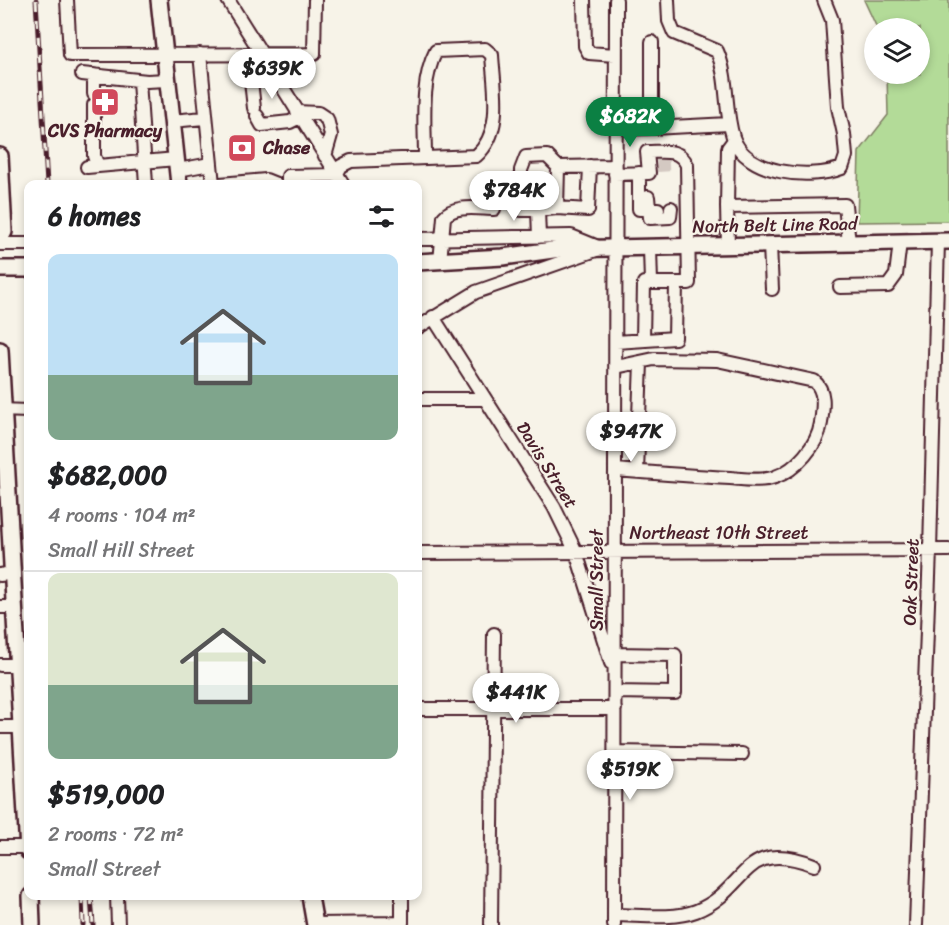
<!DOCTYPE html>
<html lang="en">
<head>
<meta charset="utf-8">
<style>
  :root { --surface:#fff; --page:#f6f6f6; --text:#202124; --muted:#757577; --line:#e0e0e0; --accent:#0b8043 }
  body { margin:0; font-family:Sriracha,sans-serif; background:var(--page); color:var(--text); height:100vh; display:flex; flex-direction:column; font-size:22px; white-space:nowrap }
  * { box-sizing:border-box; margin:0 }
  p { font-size:20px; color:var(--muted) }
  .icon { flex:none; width:33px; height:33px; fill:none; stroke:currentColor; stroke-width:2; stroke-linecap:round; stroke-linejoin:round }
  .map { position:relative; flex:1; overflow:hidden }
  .details { position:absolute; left:24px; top:180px; width:398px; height:720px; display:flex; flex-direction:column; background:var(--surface); border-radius:12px; box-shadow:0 3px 9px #0003 }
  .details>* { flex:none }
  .buttons { position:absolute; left:864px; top:18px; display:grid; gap:12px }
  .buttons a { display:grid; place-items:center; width:66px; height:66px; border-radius:50%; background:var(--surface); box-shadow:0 3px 9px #0003; font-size:30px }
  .price { position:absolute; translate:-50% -51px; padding:0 14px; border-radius:21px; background:#fff; color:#222; font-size:20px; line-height:39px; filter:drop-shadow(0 2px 3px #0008) }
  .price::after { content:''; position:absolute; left:50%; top:36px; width:18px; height:14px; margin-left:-9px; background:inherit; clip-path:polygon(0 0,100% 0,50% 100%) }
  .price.current { background:var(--accent); color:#fff }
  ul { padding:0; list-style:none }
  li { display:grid; align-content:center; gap:12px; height:318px; padding:0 24px }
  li+li { border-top:2px solid var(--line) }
  li span { display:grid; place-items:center; height:186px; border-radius:12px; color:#555 }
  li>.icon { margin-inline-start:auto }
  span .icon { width:108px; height:108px; fill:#fffc; stroke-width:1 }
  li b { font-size:26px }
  h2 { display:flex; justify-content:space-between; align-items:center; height:72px; padding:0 24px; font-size:26px }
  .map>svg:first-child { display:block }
</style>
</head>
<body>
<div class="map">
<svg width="949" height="925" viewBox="0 0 949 925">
  <rect width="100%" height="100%" fill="#f7f3e8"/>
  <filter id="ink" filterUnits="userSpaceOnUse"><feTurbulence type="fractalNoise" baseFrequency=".0167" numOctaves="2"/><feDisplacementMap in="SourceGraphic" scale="12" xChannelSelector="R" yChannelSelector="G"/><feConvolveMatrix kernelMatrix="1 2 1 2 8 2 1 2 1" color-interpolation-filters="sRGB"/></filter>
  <g filter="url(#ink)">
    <path fill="#b3db98" stroke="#7e7d62" stroke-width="1.5" d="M 864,0 L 949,0 L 949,221 L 857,222 L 859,152 L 888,115 L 887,74 L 920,74 L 920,28 L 877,28 Z"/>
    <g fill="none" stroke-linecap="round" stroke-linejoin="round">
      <path stroke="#d4c9c2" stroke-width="12" stroke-dasharray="12 6" stroke-linecap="butt" d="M 657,166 L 675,165"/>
      <g stroke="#4a1f2b" stroke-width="16">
        <path id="minor" d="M 67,0 L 70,55 L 314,54 L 315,0
          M 228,0 L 343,184
          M 584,0 L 585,46 L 589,53 L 615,55
          M 668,0 L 669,21 L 674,33 L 717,51 C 729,79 724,108 733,137 C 745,175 811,180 842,168 L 846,156 L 844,134 L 838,107 L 832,20 L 824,0
          M 200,54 L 213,184
          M 248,54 L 254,108
          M 82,74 L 147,81 L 167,80
          M 139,81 L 146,184
          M 94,94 L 94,75
          M 94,105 L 94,156 L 98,166
          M 297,112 L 318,113 L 327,119 L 331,135 L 325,156
          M 257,116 L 262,125 L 290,122 L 300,117
          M 172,121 L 204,118
          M 652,128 L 729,124
          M 615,129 L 652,128 L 652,42
          M 87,167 L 176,159
          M 178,170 L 210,164
          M 639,173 L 639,209 L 658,209
          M 615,174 L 649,173 L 647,152 C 664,152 679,148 687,165 L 689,283 L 651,283 L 650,248
          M 220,184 L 266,180 L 276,184
          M 288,184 L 288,176 L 336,175 L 341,166 L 351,161 L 476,156 C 504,131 494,89 492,55 L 485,49 L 436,51 C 420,82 425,123 425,158
          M 648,197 L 650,218 L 670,217 L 671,208
          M 727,207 L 728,148 L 734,140
          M 557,208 L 588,210 L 590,166
          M 538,210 L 521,210 L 521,170 L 526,157 L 547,156 L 558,167
          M 539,237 L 538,210 L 557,208 L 558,167 L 615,166
          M 417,239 L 571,236 L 598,247
          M 0,244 L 28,244
          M 770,245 L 772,289
          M 728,246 L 727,207 L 845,205 L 849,243
          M 440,262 L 444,217 C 454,204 480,209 494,209
          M 840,287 L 888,286 L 896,275 L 900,242
          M 433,317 L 554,507 L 576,552 L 611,663
          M 417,328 L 476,292 L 596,250
          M 643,340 L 644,283 L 651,283
          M 616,342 L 675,338 L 676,283
          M 417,399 L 484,399
          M 0,410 L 28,411
          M 616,470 C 654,473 692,476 730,478 C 744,479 762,482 775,477 C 796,470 818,445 821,423 C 823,408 826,391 814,381 L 717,360 L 654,359 L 616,367
          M 637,472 L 641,362
          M 417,553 L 949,550
          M 0,575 L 13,573
          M 0,607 L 15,607
          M 0,665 L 18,665
          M 615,692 L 675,693 L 675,655 L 615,654
          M 417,709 L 615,709
          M 0,727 L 22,727
          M 615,752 L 742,754
          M 0,847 L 28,847
          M 117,896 L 118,925
          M 614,915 C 640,915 672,920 696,911 C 749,890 740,837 814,865
          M 315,924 L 402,923 L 402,896
          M 491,925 L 494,634
          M 614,925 L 616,0
          M 916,925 L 930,550 L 938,241"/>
      </g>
      <g stroke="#4a1f2b" stroke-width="20">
        <path id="major" d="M 159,0 L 179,184
          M 0,156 L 4,232 L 0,237
          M 417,262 L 503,257 L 560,249 L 949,241
          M 0,269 L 28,269
          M 0,350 L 28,851
          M 31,896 L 32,925
          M 310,896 L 315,925"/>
      </g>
      <use href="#minor" stroke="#f7f3e8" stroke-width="12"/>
      <use href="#major" stroke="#f7f3e8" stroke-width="15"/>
      <g stroke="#4a1f2b" stroke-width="5">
        <path id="rail" d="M 36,0 L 47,184
          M 82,896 L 83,925
          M 91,896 L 93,925"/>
      </g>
      <use href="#rail" stroke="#f7f3e8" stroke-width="3" stroke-dasharray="9" stroke-linecap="butt"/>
    </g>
  </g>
  <defs>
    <g id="pharmacy-square" transform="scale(1.5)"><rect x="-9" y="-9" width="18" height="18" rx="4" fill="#d1495b" stroke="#f7f3e8"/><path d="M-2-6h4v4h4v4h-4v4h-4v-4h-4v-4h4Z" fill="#fff"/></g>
    <g id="bank-square" transform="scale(1.5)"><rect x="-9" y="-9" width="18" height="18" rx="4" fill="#d1495b" stroke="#f7f3e8"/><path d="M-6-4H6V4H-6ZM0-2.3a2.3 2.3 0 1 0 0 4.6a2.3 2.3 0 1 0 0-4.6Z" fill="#fff"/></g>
  </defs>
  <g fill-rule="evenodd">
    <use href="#pharmacy-square" x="105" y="102"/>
    <use href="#bank-square" x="242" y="148"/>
  </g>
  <g text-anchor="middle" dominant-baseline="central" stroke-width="4.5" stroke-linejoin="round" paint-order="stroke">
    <g font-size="18" font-weight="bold" fill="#4a1f2b" stroke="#f7f3e8">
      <text x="105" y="131">CVS Pharmacy</text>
      <text x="263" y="148" text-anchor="start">Chase</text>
    </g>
    <g font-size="18" fill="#4a1f2b" stroke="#f7f3e8">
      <text transform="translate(775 225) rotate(-1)">North Belt Line Road</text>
      <text transform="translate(547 465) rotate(58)">Davis Street</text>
      <text x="719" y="533">Northeast 10th Street</text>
      <text transform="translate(597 580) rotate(-90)">Small Street</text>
      <text transform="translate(911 582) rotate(-88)">Oak Street</text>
    </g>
  </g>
</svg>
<div class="buttons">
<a><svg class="icon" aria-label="layers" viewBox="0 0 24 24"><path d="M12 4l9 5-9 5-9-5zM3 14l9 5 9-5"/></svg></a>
</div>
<b class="price" style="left:272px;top:100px">$639K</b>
<b class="price current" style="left:630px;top:148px">$682K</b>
<b class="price" style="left:514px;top:222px">$784K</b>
<b class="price" style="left:631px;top:463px">$947K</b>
<b class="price" style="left:516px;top:724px">$441K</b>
<b class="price" style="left:630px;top:801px">$519K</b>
<section class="details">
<h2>6 homes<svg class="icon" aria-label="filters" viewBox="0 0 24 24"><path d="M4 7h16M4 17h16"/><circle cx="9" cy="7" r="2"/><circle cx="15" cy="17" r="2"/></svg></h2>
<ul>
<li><span style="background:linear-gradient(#bfe0f5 65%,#7fa58c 0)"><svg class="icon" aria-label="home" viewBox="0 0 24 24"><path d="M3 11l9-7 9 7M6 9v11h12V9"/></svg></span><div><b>$682,000</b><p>4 rooms · 104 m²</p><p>Small Hill Street</p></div></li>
<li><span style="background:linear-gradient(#dfe7d0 60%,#7fa58c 0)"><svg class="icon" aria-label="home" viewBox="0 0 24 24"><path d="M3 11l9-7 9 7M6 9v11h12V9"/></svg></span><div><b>$519,000</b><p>2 rooms · 72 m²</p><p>Small Street</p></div></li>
</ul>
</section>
</div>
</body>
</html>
